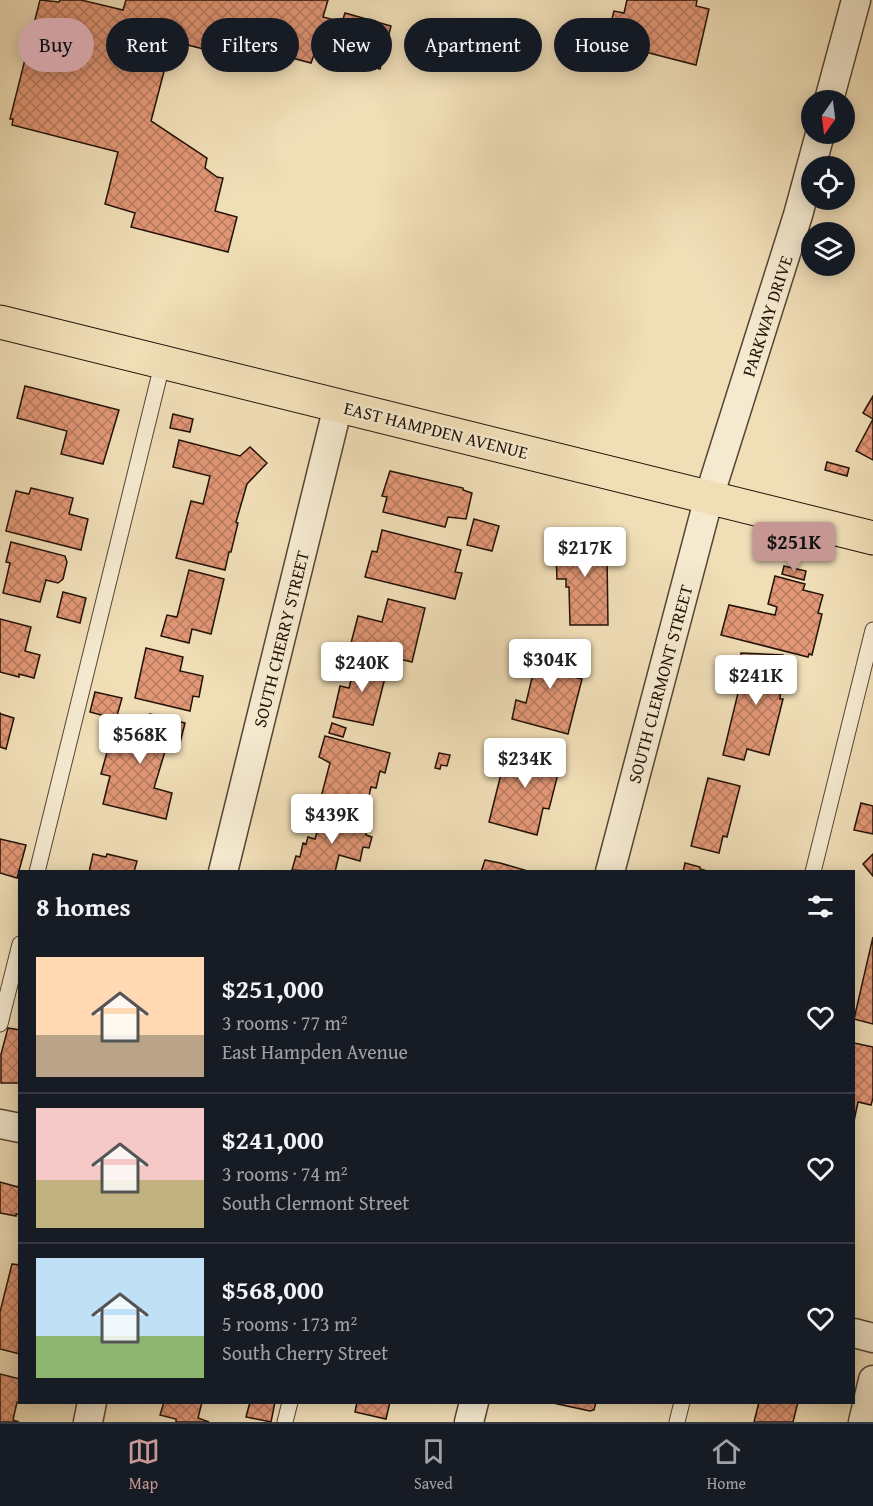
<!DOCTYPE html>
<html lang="en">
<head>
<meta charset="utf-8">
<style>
  :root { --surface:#171b24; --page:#20242c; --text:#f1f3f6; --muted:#9ea1a6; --line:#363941; --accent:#c59692 }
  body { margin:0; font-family:"Gentium Book Plus",serif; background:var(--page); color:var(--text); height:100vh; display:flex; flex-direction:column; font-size:22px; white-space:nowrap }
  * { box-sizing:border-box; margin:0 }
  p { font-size:20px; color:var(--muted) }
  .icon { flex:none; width:33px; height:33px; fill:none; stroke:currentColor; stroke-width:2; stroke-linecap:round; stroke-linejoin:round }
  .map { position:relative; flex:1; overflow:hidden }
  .drawer { position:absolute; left:18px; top:870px; width:837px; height:534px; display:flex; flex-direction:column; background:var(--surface); border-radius:0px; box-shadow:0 3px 15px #0003 }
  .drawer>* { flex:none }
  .hud { position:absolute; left:18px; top:18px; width:837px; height:54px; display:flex; gap:12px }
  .needle { width:39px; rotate:194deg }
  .tools { position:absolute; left:801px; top:90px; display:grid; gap:12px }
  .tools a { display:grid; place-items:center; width:54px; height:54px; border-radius:50%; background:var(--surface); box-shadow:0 3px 15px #0003; font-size:30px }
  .price { position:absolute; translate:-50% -51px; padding:0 14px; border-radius:6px; background:#fff; color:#222; font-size:20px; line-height:39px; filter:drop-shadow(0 2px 3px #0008) }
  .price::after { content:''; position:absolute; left:50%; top:36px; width:18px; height:14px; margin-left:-9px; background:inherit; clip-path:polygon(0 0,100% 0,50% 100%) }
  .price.on { background:var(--accent); color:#111 }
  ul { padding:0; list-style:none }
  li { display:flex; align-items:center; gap:18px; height:150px; padding:0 18px }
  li+li { border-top:2px solid var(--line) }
  li span { display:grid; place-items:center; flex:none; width:168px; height:120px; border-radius:0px; color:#555 }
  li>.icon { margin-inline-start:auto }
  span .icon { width:72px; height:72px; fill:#fffc; stroke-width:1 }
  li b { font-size:26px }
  h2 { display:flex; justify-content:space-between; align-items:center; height:72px; padding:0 18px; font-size:26px }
  .tag { padding:0 21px; border-radius:27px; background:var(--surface); box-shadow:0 3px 15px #0003; font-size:21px; line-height:54px }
  .tag.on { background:var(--accent); color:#111 }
  .tab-bar { display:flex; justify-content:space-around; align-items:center; height:84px; border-top:2px solid var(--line); background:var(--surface); font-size:16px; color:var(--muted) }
  .tab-bar a { display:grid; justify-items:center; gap:3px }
  .tab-bar .on { color:var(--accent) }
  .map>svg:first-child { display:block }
</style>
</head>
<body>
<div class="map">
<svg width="873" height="1422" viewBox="0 0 873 1422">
  <defs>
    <pattern id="building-cross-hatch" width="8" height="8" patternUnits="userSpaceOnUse" patternTransform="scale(1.5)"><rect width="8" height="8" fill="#e29776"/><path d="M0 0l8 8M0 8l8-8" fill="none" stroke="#b77a5f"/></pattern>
  </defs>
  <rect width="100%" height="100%" fill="#f0deb7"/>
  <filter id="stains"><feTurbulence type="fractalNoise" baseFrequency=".00333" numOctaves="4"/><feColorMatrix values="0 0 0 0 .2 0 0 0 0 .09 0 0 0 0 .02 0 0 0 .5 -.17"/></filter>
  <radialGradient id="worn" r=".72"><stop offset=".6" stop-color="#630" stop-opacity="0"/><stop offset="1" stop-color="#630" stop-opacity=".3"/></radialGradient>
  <path fill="url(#building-cross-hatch)" stroke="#231207" stroke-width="1.5" d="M 40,0 L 59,2 L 60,0 L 81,0 L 123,10 L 126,0 L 328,0 L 323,17 L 342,22 L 345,13 L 391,26 L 380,69 L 373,67 L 372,69 L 314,55 L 311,63 L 281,55 L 278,68 L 172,41 L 151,121 L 207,158 L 205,168 L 217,177 L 223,178 L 215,211 L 237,217 L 228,252 L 131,227 L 135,213 L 105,204 L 118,152 L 12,125 L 13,119 L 10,119 Z
    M 697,0 L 696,6 L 709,9 L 696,65 L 606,42 L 614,11 L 624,13 L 627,0 Z
    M 25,386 L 119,410 L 103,464 L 61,454 L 67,431 L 17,418 Z
    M 873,396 L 873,419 L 863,413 Z
    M 173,414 L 193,419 L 190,432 L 170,428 Z
    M 873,419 L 873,460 L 856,451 Z
    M 179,440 L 240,456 L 250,447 L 267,463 L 247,484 L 236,522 L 238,523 L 231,552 L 229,552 L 225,570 L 176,558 L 191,501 L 203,504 L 210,476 L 173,467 Z
    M 827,462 L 849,468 L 847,476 L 825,470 Z
    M 390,471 L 463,488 L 463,490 L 472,493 L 466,519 L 448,517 L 445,527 L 383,512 L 387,497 L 382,496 Z
    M 31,488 L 73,498 L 69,514 L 88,519 L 81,550 L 6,531 L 16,491 L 29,494 Z
    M 474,519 L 499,526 L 492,551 L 467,545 Z
    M 382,530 L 461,550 L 455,572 L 462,573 L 455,599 L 365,577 L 372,551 L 377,552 Z
    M 565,532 L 601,532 L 601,556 L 607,556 L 608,625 L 570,625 L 569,587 L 566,587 L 566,579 L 557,579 L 556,554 L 565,554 Z
    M 11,542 L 65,556 L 67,562 L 63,579 L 58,583 L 46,580 L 40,602 L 3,593 L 10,563 L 6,562 Z
    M 784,566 L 806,571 L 804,580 L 782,574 Z
    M 189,570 L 224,579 L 211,634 L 192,629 L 189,643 L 161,636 L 167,615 L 177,617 Z
    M 775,576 L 805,584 L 803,590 L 823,595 L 818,613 L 822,614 L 812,655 L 809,654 L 808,657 L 721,635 L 729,605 L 775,615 L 777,607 L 768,604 Z
    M 63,592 L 86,598 L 80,623 L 57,617 Z
    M 388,599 L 425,608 L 412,662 L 350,647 L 358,616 L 382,622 Z
    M 0,619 L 31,627 L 25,651 L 40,655 L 34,678 L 19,674 L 19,677 L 0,672 Z
    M 530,641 L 541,644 L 541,642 L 571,649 L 565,675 L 582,679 L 568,734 L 512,719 L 516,700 L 526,703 L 537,657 L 526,655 Z
    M 146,648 L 183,657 L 180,671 L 203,676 L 199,697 L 193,696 L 190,711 L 135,698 Z
    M 741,653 L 783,655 L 780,699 L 783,699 L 769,755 L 747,749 L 744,760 L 723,755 L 739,689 Z
    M 359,658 L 388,666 L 373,725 L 333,717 L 340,686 L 349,688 L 353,672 L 356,672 Z
    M 95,692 L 122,698 L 116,719 L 90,712 Z
    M 0,713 L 1,714 L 14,718 L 6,749 L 0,747 Z
    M 150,714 L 185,723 L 178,751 L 166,748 L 154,788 L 172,793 L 166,819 L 103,804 L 110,776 L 101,774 L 116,720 L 147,728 Z
    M 332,723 L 346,728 L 343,737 L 329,733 Z
    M 325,736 L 390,753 L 385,773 L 380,771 L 376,788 L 371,787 L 365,813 L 320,801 L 330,763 L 319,757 Z
    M 508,746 L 562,758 L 549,809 L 543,808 L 537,835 L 489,822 Z
    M 439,753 L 450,755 L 447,766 L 441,765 L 440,769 L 435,768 Z
    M 708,778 L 740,786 L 727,837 L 723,836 L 719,853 L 691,846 Z
    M 861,803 L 873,806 L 873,834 L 854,830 Z
    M 322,815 L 368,827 L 366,835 L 372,837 L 369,848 L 363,847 L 360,861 L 339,855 L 335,872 L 292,870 L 296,856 L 300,857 L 303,843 L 306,844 L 308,837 L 315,839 Z
    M 0,839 L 26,845 L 17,878 L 0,873 Z
    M 93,854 L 106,857 L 107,854 L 137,861 L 134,872 L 89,872 Z
    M 873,854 L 873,876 L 863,864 Z
    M 485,860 L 500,863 L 531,872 L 481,872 Z
    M 685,863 L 700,867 L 700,869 L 711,872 L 683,872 Z
    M 873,937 L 873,1024 L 854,1019 Z
    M 8,1028 L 20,1030 L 20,1083 L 1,1083 L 1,1054 Z
    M 854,1043 L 873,1047 L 873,1098 L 871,1105 L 858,1102 L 854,1121 Z
    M 20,1180 L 20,1215 L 16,1214 L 16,1216 L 0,1213 L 0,1182 L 18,1187 Z
    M 12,1264 L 20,1265 L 20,1354 L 0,1349 L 0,1312 Z
    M 0,1374 L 20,1379 L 20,1402 L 17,1402 L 13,1420 L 19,1422 L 0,1422 Z
    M 164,1402 L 202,1402 L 198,1418 L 209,1422 L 176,1422 L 176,1419 L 160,1415 Z
    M 250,1402 L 275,1402 L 271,1422 L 246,1417 Z
    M 357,1402 L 390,1402 L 386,1419 L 355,1412 Z
    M 596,1402 L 594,1410 L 590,1411 L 553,1403 Z
    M 759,1402 L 798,1402 L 793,1422 L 754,1422 Z"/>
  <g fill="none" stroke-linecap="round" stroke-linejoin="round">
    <g stroke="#564533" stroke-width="17">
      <path id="lane" d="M 37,872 L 163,361
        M 813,872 L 873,630
        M 0,1024 L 20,944
        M 285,1422 L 290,1402
        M 677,1422 L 682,1402"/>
    </g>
    <g stroke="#564533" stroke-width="31">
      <path id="street" d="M 829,100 L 856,0
        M 223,872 L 338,406
        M 610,872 L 709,497 L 798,215 L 820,134
        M 0,1124 L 20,1128
        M 854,1333 L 873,1338
        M 88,1422 L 92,1402
        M 469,1422 L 474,1402
        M 863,1422 L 873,1380"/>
    </g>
    <g stroke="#231207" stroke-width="35">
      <path id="highway" d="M 0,322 L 873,538"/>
    </g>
    <use href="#lane" stroke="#f5ead0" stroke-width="15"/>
    <use href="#street" stroke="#f5ead0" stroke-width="28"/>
    <use href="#highway" stroke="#f0deb7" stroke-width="33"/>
  </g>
  <g text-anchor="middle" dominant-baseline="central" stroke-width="4.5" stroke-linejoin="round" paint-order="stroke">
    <g font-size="18" fill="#231207" stroke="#f5ead0">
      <text transform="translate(767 316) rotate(-72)">PARKWAY DRIVE</text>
      <text transform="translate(436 430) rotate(14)">EAST HAMPDEN AVENUE</text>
      <text transform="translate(281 639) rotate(-76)">SOUTH CHERRY STREET</text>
      <text transform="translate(660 684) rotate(-75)">SOUTH CLERMONT STREET</text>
    </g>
  </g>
  <rect width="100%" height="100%" filter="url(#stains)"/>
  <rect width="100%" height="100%" fill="url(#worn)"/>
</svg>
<div class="tools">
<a><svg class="needle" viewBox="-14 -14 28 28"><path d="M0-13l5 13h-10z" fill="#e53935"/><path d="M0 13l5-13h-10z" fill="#9ea1a6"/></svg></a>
<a><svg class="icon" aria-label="locate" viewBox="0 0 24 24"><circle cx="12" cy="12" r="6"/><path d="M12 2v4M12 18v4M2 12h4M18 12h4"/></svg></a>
<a><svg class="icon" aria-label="layers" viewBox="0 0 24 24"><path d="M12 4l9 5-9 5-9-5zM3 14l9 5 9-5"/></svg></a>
</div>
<b class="price on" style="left:794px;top:573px">$251K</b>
<b class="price" style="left:585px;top:578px">$217K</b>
<b class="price" style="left:550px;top:690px">$304K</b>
<b class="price" style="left:362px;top:693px">$240K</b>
<b class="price" style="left:756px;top:706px">$241K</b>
<b class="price" style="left:140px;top:765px">$568K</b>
<b class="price" style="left:525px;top:789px">$234K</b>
<b class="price" style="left:332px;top:845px">$439K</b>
<div class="hud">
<a class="tag on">Buy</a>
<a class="tag">Rent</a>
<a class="tag">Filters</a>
<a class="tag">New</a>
<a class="tag">Apartment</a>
<a class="tag">House</a>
</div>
<section class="drawer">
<h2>8 homes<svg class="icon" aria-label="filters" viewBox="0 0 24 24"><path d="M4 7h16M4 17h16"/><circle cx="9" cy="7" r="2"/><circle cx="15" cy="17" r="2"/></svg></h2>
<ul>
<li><span style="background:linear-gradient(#ffd9b3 65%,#b9a48a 0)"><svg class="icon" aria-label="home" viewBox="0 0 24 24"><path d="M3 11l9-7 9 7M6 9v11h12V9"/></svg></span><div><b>$251,000</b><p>3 rooms · 77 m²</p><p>East Hampden Avenue</p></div><svg class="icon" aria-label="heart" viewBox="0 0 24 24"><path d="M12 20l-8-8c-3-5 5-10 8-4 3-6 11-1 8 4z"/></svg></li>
<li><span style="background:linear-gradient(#f6c9c9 60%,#c2b280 0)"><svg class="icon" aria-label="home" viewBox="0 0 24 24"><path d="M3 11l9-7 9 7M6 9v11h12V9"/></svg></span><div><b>$241,000</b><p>3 rooms · 74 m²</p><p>South Clermont Street</p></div><svg class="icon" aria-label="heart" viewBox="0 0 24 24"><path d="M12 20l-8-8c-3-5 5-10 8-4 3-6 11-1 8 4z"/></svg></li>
<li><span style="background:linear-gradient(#bfe0f5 65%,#8fb573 0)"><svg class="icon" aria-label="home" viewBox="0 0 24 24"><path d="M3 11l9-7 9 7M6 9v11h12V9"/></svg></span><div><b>$568,000</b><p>5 rooms · 173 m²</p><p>South Cherry Street</p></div><svg class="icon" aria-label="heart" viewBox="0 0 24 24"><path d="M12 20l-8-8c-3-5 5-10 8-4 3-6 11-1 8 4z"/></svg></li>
</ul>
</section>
</div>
<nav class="tab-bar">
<a class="on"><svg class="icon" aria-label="map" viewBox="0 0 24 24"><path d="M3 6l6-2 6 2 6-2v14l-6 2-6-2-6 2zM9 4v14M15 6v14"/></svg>Map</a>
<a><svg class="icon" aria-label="saved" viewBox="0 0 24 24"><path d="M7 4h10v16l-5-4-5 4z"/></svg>Saved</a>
<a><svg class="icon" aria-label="home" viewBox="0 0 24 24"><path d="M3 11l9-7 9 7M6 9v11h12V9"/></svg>Home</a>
</nav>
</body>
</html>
